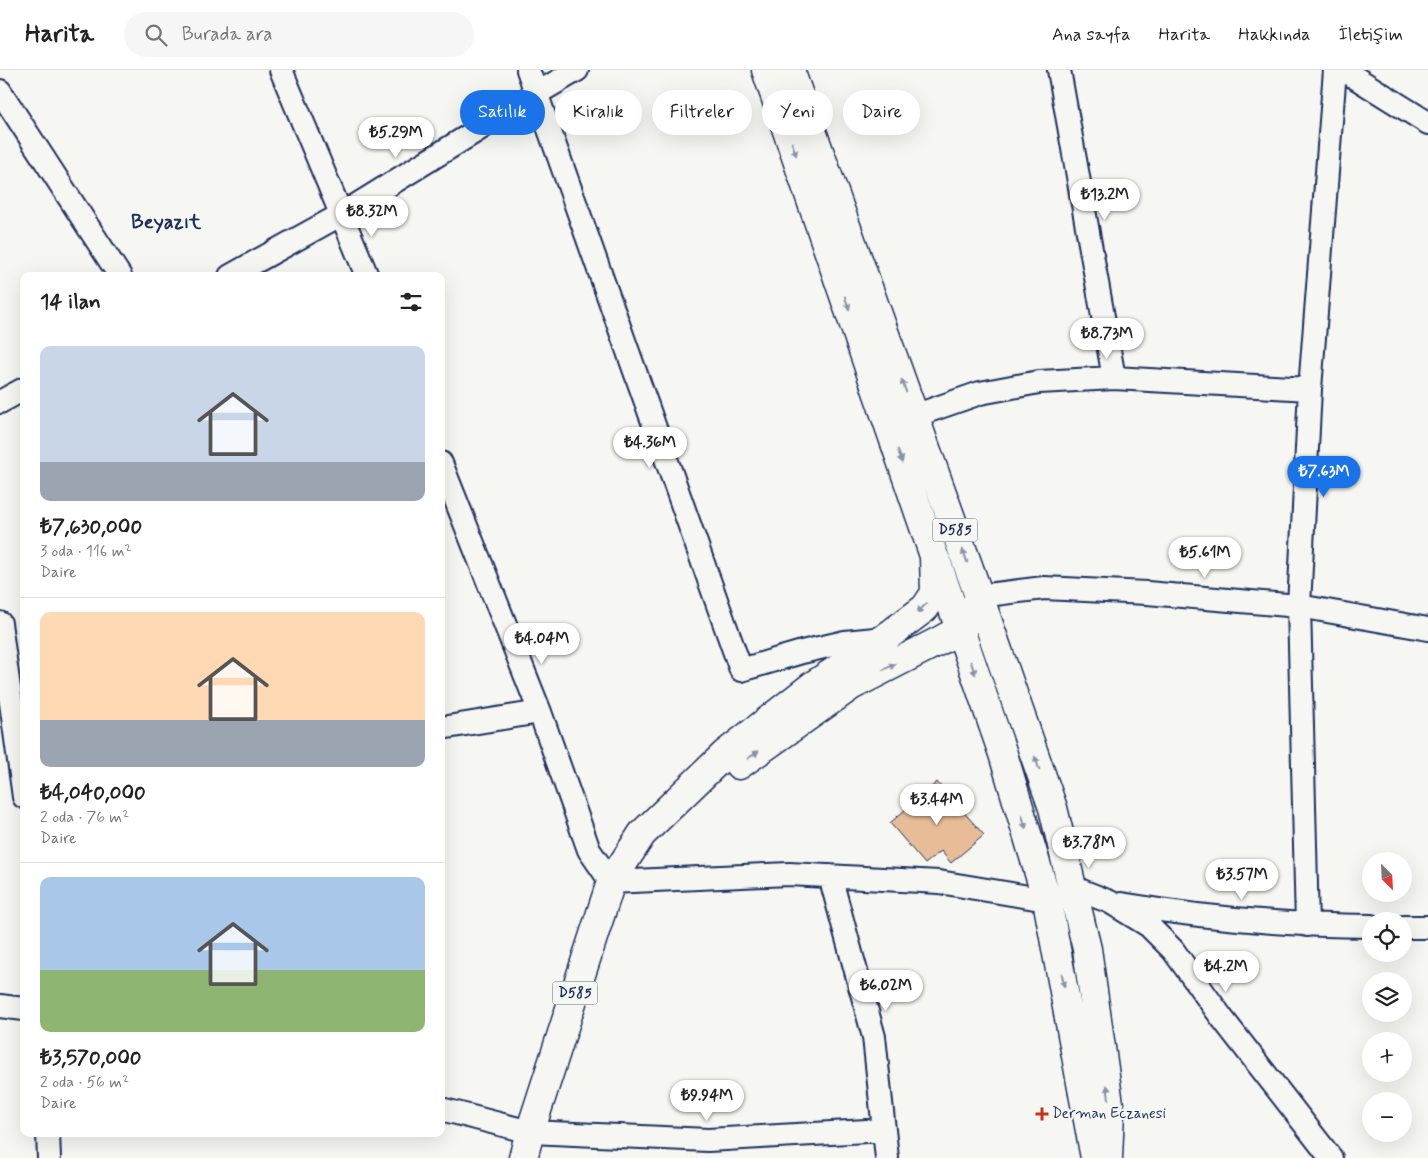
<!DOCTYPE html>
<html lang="tr">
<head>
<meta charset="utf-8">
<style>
  :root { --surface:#fff; --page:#f6f6f6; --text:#222; --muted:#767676; --line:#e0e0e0; --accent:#1a73e8 }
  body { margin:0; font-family:Mynerve,sans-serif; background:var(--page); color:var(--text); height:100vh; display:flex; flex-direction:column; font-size:19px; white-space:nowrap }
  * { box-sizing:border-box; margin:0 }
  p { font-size:16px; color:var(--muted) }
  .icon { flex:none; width:28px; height:28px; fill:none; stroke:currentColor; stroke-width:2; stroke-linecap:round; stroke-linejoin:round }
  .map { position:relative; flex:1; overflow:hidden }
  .panel { position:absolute; left:20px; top:202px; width:425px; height:865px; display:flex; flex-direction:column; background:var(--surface); border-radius:10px; box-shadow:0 5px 20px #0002 }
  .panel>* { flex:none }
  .hud { position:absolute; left:460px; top:20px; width:475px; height:45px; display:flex; gap:10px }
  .needle { width:32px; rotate:156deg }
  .buttons { position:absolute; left:1362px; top:782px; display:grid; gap:10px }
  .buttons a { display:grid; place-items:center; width:50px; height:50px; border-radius:50%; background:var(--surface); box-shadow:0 5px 20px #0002; font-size:25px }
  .price { position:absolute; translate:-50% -42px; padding:0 11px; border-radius:18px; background:#fff; color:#222; font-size:16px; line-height:32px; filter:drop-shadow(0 1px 2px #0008) }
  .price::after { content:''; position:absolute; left:50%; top:30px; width:15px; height:11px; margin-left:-8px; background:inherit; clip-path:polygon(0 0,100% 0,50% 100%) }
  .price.current { background:var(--accent); color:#fff }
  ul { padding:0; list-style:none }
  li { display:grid; align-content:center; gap:10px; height:265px; padding:0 20px }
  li+li { border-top:1px solid var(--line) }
  li span { display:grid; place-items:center; height:155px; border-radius:10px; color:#555 }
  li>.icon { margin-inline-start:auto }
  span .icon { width:90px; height:90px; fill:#fffc; stroke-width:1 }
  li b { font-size:21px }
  h2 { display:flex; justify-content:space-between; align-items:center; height:60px; padding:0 20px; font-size:21px }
  .tag { padding:0 18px; border-radius:22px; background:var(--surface); box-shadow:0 5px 20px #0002; font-size:18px; line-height:45px }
  .tag.current { background:var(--accent); color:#fff }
  header { display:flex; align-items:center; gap:30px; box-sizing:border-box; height:70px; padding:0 25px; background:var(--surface); border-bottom:1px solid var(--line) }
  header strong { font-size:24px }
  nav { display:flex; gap:28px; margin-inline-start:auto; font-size:18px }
  .search { width:350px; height:45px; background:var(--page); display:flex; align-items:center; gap:12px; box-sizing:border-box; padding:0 18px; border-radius:28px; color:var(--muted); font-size:19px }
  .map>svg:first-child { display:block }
</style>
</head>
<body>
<header>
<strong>Harita</strong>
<div class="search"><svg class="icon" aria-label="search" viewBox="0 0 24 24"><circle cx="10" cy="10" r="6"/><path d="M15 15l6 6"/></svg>Burada ara</div>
<nav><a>Ana sayfa</a><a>Harita</a><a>Hakkında</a><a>İletişim</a></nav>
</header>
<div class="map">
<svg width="1428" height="1088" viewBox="0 0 1428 1088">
  <rect width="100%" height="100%" fill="#f6f6f2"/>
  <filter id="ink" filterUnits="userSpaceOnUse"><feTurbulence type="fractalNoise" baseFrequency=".02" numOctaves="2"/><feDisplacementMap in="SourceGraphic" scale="10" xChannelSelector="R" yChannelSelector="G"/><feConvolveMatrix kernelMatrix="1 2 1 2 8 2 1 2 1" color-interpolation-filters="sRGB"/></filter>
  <g filter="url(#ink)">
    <path fill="#e7bc97" stroke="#1b2f5e" d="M 937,712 L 984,765 L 951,793 L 941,781 L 925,794 L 890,753 Z"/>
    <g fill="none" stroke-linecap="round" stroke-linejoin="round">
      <g stroke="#1b2f5e" stroke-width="26">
        <path id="street" d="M 281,0 L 367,206
          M 528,0 L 741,600 L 802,582 L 845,572 L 885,568
          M 1059,0 L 1114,308
          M 1343,0 L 1428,53
          M 0,21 L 120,206
          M 230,206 L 342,144 L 536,24 L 577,0
          M 0,332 L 24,319
          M 914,346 L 980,323 L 1039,312 L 1114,308 L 1310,319
          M 441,393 L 540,642 L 589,780 L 611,812 L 789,804 L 939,812 L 1047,830
          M 979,526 L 1044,518 L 1147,523 L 1299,536 L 1428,559
          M 0,553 L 24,727
          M 441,658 L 540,642
          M 830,806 L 874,967 L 887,1088
          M 1072,817 L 1110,832 L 1149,856 L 1173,880 L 1222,948 L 1331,1088
          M 1121,834 C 1204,848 1287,855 1371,856
          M 1307,855 L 1299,536 L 1310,319 L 1335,0
          M 1404,857 L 1428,857
          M 0,936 L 24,939
          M 441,1039 L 530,1062 L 708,1070 L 884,1060
          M 48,1064 L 49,1088"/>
      </g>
      <g stroke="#1b2f5e" stroke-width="31">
        <path id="secondary" d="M 936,490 L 1003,684 L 1047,830 L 1095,1088
          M 979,526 L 1053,738 L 1087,879 L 1110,1041 L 1108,1088"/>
      </g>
      <g stroke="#1b2f5e" stroke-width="31">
        <path id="primary" d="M 739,695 L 851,616 L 939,571 L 959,560 L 971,548 L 979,526 L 790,0
          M 523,1088 L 530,1062 L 611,812 L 642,764 L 725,684 L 812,616 L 885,568 L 925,538 L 935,523 L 934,486 L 766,0"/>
      </g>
      <use href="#street" stroke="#f6f6f2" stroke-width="22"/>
      <use href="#secondary" stroke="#f6f6f2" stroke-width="28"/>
      <use href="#primary" stroke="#f6f6f2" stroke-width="28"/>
    </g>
    <defs><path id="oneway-solid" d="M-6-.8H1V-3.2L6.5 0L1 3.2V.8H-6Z" transform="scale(1.25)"/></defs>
    <g fill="#8892a8">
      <use href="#oneway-solid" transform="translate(794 79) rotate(71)"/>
      <use href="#oneway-solid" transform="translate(847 233) rotate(71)"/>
      <use href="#oneway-solid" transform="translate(904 316) rotate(-110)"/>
      <use href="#oneway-solid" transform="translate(900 386) rotate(71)"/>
      <use href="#oneway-solid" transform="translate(965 486) rotate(-110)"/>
      <use href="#oneway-solid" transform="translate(922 538) rotate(135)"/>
      <use href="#oneway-solid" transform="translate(889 597) rotate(-27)"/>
      <use href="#oneway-solid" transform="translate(973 598) rotate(70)"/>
      <use href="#oneway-solid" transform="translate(753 685) rotate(-35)"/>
      <use href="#oneway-solid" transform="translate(1037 693) rotate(-109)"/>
      <use href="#oneway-solid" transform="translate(1024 752) rotate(73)"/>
      <use href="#oneway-solid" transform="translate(1063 910) rotate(79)"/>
      <use href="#oneway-solid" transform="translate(1108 1022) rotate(-98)"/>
    </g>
  </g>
  <path fill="#c8321e" stroke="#f6f6f2" stroke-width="2" d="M1039.5 1036.5h5v5h5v5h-5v5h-5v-5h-5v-5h5z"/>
  <g text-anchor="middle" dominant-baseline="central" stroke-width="4" stroke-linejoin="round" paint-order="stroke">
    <g fill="#f6f6f2" stroke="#5d6b8a" stroke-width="1">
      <rect x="932.5" y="448.5" width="45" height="23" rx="4"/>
      <rect x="552.5" y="911.5" width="45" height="23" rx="4"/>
    </g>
    <g font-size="14" font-weight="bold" fill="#1b2f5e">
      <text x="955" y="460">D585</text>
      <text x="575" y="923">D585</text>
    </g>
    <g font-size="15" fill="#1b2f5e" stroke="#f6f6f2" text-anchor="start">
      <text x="1052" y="1044">Derman Eczanesi</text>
    </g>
    <g font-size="20" font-weight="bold" fill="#1b2f5e" stroke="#f6f6f2">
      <text x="166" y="152">Beyazıt</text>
    </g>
  </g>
</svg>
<div class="buttons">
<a><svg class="needle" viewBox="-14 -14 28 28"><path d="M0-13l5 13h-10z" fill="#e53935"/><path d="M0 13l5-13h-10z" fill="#767676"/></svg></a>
<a><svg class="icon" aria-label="locate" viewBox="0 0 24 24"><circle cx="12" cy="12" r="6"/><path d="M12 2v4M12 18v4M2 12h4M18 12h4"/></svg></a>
<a><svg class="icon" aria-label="layers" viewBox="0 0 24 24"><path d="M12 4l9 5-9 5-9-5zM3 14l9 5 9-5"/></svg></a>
<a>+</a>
<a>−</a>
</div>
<b class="price" style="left:396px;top:89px">₺5.29M</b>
<b class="price" style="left:1105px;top:151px">₺13.2M</b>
<b class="price" style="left:372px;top:168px">₺8.32M</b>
<b class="price" style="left:1107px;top:290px">₺8.73M</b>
<b class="price" style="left:650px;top:399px">₺4.36M</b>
<b class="price current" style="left:1324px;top:428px">₺7.63M</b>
<b class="price" style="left:1205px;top:509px">₺5.61M</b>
<b class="price" style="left:542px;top:595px">₺4.04M</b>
<b class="price" style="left:937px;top:756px">₺3.44M</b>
<b class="price" style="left:1089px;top:799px">₺3.78M</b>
<b class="price" style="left:1242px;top:831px">₺3.57M</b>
<b class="price" style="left:1226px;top:923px">₺4.2M</b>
<b class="price" style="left:886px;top:942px">₺6.02M</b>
<b class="price" style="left:707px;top:1052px">₺9.94M</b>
<div class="hud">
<a class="tag current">Satılık</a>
<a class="tag">Kiralık</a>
<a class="tag">Filtreler</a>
<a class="tag">Yeni</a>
<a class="tag">Daire</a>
</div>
<section class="panel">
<h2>14 ilan<svg class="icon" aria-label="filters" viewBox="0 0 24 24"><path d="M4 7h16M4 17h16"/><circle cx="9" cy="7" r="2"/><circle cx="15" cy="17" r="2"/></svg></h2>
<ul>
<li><span style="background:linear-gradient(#c9d6e8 75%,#9aa5b1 0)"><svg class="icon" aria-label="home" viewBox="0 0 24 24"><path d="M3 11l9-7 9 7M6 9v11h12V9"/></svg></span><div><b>₺7,630,000</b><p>3 oda · 116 m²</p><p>Daire</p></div></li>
<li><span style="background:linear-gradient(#ffd9b3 70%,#9aa5b1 0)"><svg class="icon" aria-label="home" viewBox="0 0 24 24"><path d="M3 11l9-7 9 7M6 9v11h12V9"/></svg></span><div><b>₺4,040,000</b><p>2 oda · 76 m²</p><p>Daire</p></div></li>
<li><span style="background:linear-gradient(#a9c7e8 60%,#8fb573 0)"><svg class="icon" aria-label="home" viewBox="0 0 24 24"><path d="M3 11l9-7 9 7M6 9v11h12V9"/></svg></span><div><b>₺3,570,000</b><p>2 oda · 56 m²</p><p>Daire</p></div></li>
</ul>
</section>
</div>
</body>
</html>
